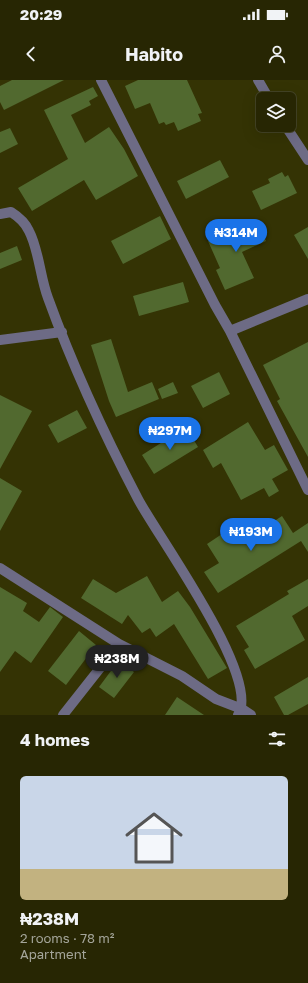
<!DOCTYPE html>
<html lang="en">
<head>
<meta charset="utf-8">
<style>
  :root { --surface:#272603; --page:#333212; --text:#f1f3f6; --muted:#a4a59a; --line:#434325; --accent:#1a73e8 }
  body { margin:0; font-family:"Golos Text",sans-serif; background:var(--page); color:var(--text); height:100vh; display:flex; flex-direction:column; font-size:15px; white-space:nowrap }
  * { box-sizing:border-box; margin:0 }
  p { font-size:13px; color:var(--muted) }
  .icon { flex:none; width:22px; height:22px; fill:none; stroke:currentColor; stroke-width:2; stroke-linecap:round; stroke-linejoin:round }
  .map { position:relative; height:635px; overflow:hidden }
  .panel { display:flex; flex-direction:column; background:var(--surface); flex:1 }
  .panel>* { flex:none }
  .buttons { position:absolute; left:256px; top:12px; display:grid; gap:8px }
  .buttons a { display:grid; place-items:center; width:40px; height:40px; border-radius:6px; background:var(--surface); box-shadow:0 4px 16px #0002,0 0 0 1px var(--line); font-size:20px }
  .price { position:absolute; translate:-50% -34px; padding:0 9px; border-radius:14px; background:var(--accent); color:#fff; font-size:13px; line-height:26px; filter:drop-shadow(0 1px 2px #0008) }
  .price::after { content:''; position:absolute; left:50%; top:24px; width:12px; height:9px; margin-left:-6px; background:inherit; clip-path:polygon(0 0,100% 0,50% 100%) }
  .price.selected { background:#222; color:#fff }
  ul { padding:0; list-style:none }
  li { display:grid; align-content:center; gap:8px; height:212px; padding:0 20px }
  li+li { border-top:1px solid var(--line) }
  li span { display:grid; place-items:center; height:124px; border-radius:6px; color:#555 }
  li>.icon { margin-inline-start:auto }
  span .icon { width:72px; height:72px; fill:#fffc; stroke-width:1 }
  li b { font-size:17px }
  h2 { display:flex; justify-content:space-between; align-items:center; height:48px; padding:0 20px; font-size:17px }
  .status { display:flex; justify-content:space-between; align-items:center; height:28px; padding:0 20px; background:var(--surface); direction:ltr }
  .status svg { height:11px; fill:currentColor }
  header { display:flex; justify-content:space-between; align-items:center; height:52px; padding:0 20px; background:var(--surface); font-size:18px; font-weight:700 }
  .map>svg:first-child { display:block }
</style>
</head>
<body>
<div class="status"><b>20:29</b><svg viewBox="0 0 49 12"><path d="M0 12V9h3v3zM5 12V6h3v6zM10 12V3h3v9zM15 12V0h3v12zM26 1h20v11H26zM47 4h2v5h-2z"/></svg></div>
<header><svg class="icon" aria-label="back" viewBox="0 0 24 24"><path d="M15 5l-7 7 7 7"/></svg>Habito<svg class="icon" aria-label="person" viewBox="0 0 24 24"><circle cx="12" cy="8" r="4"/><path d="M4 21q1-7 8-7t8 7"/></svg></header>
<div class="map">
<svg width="308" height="635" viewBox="0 0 308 635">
  <rect width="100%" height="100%" fill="#343304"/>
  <path fill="#51692f" d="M 12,0 L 64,0 L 4,30 L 0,22 L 0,6 Z
    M 138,0 L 187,0 L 202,33 L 198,34 L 201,41 L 178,51 L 174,42 L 166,45 L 164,42 L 159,44 L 150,23 L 135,29 L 125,6 Z
    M 93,7 L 98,16 L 89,21 L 91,25 L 71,35 L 85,63 L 109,47 L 124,69 L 138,96 L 96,120 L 84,100 L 32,131 L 18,108 L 68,79 L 44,30 Z
    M 10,48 L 18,64 L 0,73 L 0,52 Z
    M 220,80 L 229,97 L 186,119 L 177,101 Z
    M 282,92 L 285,97 L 288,95 L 297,113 L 261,130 L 252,111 L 270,103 L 268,99 Z
    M 160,136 L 171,159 L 123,184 L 111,161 Z
    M 256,139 L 266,161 L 242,172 L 254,198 L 225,210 L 216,190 L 220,188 L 208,161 Z
    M 308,147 L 308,179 L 294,155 Z
    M 17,166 L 22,180 L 0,189 L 0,173 Z
    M 183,202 L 189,222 L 139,236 L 133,216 Z
    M 111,259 L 128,312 L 152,302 L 159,319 L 116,337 L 109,321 L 91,265 Z
    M 308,262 L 308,377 L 277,321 L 280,319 L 263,285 Z
    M 219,292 L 230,314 L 203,328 L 191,306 Z
    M 173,302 L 178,313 L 162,319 L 158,309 Z
    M 0,315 L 32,331 L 0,389 Z
    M 77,330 L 87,348 L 58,363 L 48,345 Z
    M 248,342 L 265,370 L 274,365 L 288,390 L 272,399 L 279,411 L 269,417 L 264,408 L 241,420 L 221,383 L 213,388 L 203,370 Z
    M 186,347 L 198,367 L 154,394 L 142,375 Z
    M 0,398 L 22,411 L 0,451 Z
    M 282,436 L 293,453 L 308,443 L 308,472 L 301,461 L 218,513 L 204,492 L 219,483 L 207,464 L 231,448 L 241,463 Z
    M 147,496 L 162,522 L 178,511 L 190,527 L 227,588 L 208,599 L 174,544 L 156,557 L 150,548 L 142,553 L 128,535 L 122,544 L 81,518 L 93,499 L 116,513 Z
    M 308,499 L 308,526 L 292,536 L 305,560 L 255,589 L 244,570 L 249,567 L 236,546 L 289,514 L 287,511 Z
    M 0,507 L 27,523 L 23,531 L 39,542 L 50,527 L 63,537 L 31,583 L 15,571 L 0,592 Z
    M 79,551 L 96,565 L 66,605 L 48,591 Z
    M 119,580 L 134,592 L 114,618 L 99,607 Z
    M 308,597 L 308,624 L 288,635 L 284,635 L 274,617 Z
    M 177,617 L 204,635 L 165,635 Z"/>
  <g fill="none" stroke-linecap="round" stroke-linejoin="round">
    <path stroke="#6d6b85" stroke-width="10" d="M 101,0 L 215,225 L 230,251 L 308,410
      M 258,0 L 269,19
      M 285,45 L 308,80
      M 0,134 L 11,132 C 19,137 25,142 29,151 C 39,170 40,197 48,218 C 73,287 104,354 138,419 C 158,457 262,598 238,635
      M 230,251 L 308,219
      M 0,260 L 62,252
      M 0,488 L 119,564 L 182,596 L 216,619 L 242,629 L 251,635
      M 63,635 L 119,564"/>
  </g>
</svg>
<div class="buttons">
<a><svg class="icon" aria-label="layers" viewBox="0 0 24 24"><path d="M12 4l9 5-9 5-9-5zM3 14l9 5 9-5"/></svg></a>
</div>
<b class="price" style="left:236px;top:173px">₦314M</b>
<b class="price" style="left:170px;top:371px">₦297M</b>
<b class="price" style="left:251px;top:472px">₦193M</b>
<b class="price selected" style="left:117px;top:599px">₦238M</b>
</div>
<section class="panel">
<h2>4 homes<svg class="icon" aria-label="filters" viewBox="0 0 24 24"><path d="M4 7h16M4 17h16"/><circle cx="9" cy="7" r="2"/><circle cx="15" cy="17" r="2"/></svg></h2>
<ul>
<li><span style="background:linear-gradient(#c9d6e8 75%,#c2b280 0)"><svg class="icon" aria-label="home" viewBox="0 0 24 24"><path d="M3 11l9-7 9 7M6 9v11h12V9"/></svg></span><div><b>₦238M</b><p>2 rooms · 78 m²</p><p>Apartment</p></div></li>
</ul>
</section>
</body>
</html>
